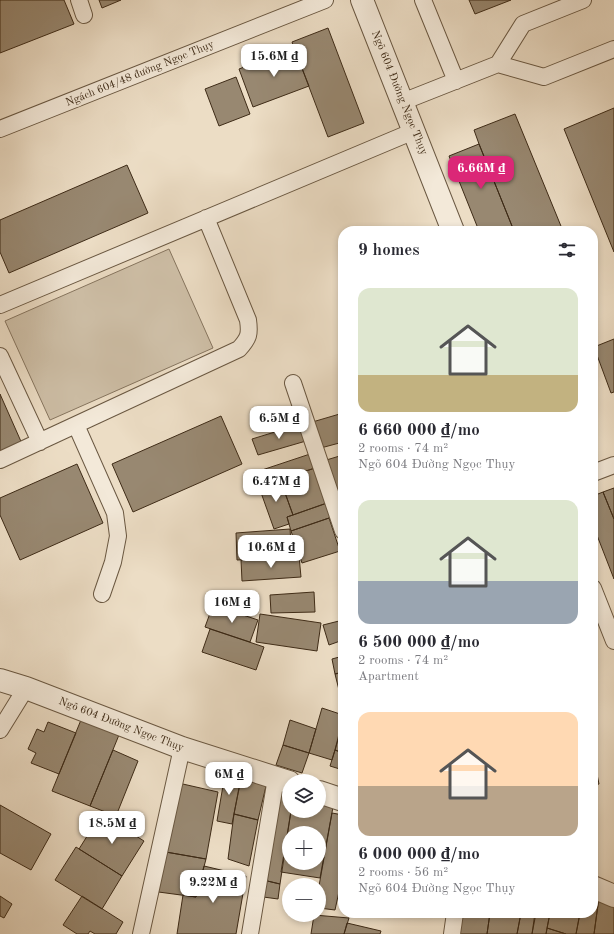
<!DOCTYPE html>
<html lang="en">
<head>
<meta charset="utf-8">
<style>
  :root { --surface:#fff; --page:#f2f2f3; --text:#2b2b33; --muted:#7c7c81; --accent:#db2777 }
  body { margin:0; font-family:"Old Standard TT",serif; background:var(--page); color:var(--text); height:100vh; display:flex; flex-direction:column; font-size:15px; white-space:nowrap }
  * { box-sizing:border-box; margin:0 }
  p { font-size:13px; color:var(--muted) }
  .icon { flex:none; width:22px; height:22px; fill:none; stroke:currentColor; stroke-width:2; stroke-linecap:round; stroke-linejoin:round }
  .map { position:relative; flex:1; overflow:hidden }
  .side { position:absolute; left:338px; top:226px; width:260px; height:692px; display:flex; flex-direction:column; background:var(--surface); border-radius:16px; box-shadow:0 2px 6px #0003 }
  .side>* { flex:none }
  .fabs { position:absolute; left:282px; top:774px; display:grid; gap:8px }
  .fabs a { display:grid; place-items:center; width:44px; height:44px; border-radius:50%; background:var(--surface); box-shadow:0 2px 6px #0003; font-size:20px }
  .price { position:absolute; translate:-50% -34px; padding:0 9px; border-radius:8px; background:#fff; color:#222; font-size:13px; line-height:26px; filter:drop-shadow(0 1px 2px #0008) }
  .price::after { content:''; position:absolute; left:50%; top:24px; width:12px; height:9px; margin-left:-6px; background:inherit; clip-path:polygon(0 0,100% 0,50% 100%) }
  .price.on { background:var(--accent); color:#fff }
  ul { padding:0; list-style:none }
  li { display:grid; align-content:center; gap:8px; height:212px; padding:0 20px }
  li span { display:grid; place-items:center; height:124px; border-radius:12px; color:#555 }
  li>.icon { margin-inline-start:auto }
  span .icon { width:72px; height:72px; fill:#fffc; stroke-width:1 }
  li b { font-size:17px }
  h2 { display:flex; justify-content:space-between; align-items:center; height:48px; padding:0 20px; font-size:17px }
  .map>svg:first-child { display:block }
</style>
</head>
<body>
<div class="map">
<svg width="614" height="934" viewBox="0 0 614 934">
  <rect width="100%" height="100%" fill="#ecddc5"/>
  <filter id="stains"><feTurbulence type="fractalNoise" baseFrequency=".005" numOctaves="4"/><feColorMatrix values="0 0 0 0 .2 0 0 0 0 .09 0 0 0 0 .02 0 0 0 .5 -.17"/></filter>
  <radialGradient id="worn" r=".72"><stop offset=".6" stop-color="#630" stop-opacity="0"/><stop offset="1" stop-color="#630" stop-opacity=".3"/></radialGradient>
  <path fill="#cebfa7" stroke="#86755f" d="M 169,249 L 213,348 L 50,420 L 5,321 Z"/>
  <path fill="#988871" stroke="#3e2b17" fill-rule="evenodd" d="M 0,0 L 64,0 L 74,24 L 0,53 Z
    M 99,0 L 121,0 L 102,8 Z
    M 469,0 L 511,0 L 475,14 Z
    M 328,28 L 364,123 L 328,137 L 292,42 Z
    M 294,48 L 309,86 L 253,107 L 239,69 Z
    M 236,77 L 250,114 L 219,126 L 205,89 Z
    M 614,108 L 614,252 L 564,129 Z
    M 515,114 L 563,231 L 514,231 L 479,144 L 474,130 Z
    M 479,144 L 514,231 L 479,231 L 449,156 Z
    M 127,165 L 148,213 L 9,273 L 0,252 L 0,220 Z
    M 614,339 L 614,392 L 611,393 L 594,347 Z
    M 0,394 L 23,446 L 0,456 Z
    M 343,413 L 343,442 L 317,449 L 309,423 Z
    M 221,416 L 242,464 L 133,512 L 112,464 Z
    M 301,424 L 306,441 L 258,455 L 252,439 Z
    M 310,454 L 315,468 L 263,486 L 259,471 Z
    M 343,455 L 343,489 L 332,492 L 323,461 Z
    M 77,464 L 103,523 L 20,560 L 0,515 L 0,498 Z
    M 315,468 L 327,503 L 293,515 L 280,479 Z
    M 280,479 L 293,515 L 287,517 L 289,524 L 274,529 L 259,487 Z
    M 614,488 L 614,519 L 603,492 Z
    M 603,492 L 614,519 L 614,579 L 593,525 L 593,496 Z
    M 327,503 L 332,517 L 291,531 L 287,517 Z
    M 329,518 L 340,551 L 302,563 L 291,531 Z
    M 290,529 L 292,557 L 237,560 L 236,533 Z
    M 299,556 L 301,577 L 242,581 L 241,560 Z
    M 314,592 L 315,612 L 271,613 L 270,595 Z
    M 213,605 L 258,620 L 250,642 L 205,627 Z
    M 260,614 L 321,623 L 317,651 L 256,642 Z
    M 343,620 L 343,640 L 329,645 L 323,625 Z
    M 210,629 L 264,647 L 256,670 L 202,652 Z
    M 343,656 L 343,672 L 335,674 L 332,659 Z
    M 343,672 L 343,693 L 340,694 L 335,674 Z
    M 343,693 L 343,705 L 340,694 Z
    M 322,708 L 343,715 L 343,723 L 332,760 L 309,753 Z
    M 83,715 L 121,730 L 90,806 L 52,791 Z
    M 290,720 L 316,729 L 309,753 L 283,745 Z
    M 48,722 L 76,733 L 59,774 L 31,763 L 36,753 L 28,749 L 37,729 L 44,732 Z
    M 343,723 L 343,735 L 339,734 Z
    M 343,723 L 343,735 L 339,734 Z
    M 339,734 L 343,735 L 343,753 L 335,750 Z
    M 283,745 L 309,753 L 302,773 L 276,765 Z
    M 113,750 L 138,761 L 116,816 L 90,806 Z
    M 335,750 L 343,753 L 343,770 L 330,766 Z
    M 593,755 L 599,784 L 593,786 Z
    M 226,768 L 242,772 L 232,824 L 217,821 Z
    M 241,779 L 266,786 L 258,820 L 234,814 Z
    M 174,782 L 218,792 L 206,859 L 160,851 Z
    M 274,790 L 289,794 L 289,811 L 291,811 L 280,884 L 259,879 Z
    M 319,803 L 333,807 L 320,878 L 281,872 L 291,811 L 319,811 ZM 289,833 L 319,833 L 319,863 L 289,863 Z
    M 0,805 L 51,834 L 31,870 L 0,853 Z
    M 332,813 L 343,815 L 343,873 L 335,910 L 319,908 L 319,886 Z
    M 101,814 L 144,841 L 122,876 L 79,849 Z
    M 234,814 L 258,820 L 249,866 L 228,859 Z
    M 76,847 L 122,876 L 102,909 L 55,880 Z
    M 160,851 L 206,859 L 196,897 L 151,891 Z
    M 204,866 L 246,876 L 236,934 L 177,934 L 183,895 L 196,897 Z
    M 259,879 L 280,884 L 278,899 L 256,896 Z
    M 593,887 L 600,890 L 594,934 L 576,934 L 580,913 L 593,913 Z
    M 600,890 L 614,896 L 614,934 L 594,934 Z
    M 0,896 L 12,904 L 4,918 L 0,916 Z
    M 82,896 L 123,922 L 116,934 L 95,934 L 90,931 L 88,934 L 77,934 L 63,925 Z
    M 460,913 L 490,913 L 487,934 L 458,934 Z
    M 490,913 L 521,913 L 517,934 L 487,934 Z
    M 521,913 L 535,913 L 532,934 L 517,934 Z
    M 536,913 L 550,913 L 546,934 L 532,934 Z
    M 550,913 L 580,913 L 576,934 L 566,934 L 547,928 Z
    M 314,915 L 349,918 L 344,934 L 311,934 Z
    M 347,923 L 381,931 L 380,934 L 344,934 Z
    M 547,928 L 566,934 L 546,934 Z"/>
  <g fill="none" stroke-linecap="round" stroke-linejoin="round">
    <g stroke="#6a5842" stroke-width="18">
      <path id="service" d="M 79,0 L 84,15
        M 423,0 L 456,81
        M 498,64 L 544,77 L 614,49
        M 402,102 L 498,64 L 523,24 L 583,0
        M 0,129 L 325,0
        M 0,305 L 414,131
        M 0,356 L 40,442
        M 293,383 L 343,531
        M 76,425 L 115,513 L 118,536 L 113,562 L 102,594
        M 0,460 L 239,349 C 249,338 250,334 248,320 L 206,218
        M 593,473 L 614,465
        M 593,588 L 614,641
        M 0,730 L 26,688
        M 141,934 L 182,748
        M 250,934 L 276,778
        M 452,934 L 455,913"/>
    </g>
    <g stroke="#6a5842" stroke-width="24">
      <path id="minor" d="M 362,0 L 453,231
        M 0,680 L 26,688 L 182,748 L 289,782
        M 319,792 L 343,800
        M 593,887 L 614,896"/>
    </g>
    <use href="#service" stroke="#f3e9d9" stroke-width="16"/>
    <use href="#minor" stroke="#f3e9d9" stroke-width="22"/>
  </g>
  <g text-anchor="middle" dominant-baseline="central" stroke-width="4" stroke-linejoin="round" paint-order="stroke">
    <g font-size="11" fill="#3e2b17" stroke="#f3e9d9">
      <text transform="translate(140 74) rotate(-22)">Ngách 604/48 đường Ngọc Thụy</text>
      <text transform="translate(399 93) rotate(68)">Ngõ 604 Đường Ngọc Thụy</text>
      <text transform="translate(121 725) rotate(21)">Ngõ 604 Đường Ngọc Thụy</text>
    </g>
  </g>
  <rect width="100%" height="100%" filter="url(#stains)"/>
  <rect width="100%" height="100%" fill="url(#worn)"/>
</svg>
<div class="fabs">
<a><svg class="icon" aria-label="layers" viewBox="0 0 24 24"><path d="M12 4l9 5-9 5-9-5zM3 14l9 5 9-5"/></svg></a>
<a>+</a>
<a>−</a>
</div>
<b class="price" style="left:274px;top:78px">15.6M ₫</b>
<b class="price on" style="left:481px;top:190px">6.66M ₫</b>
<b class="price" style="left:279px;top:440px">6.5M ₫</b>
<b class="price" style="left:276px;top:503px">6.47M ₫</b>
<b class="price" style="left:271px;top:569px">10.6M ₫</b>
<b class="price" style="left:232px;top:624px">16M ₫</b>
<b class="price" style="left:229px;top:796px">6M ₫</b>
<b class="price" style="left:112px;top:845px">18.5M ₫</b>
<b class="price" style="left:213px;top:904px">9.22M ₫</b>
<section class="side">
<h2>9 homes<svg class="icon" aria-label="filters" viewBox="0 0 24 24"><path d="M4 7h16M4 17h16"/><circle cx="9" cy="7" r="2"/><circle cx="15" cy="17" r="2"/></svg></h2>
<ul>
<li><span style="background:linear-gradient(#dfe7d0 70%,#c2b280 0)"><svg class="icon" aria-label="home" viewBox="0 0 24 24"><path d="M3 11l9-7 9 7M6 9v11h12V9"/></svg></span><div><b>6 660 000 ₫/mo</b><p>2 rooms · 74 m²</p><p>Ngõ 604 Đường Ngọc Thụy</p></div></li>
<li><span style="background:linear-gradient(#dfe7d0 65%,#9aa5b1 0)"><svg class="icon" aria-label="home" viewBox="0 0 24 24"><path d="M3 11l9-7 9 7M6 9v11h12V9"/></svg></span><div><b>6 500 000 ₫/mo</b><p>2 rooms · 74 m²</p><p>Apartment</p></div></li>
<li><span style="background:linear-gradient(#ffd9b3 60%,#b9a48a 0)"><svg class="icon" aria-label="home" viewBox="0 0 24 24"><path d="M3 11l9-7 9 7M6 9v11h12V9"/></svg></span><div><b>6 000 000 ₫/mo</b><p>2 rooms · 56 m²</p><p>Ngõ 604 Đường Ngọc Thụy</p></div></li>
</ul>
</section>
</div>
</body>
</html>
